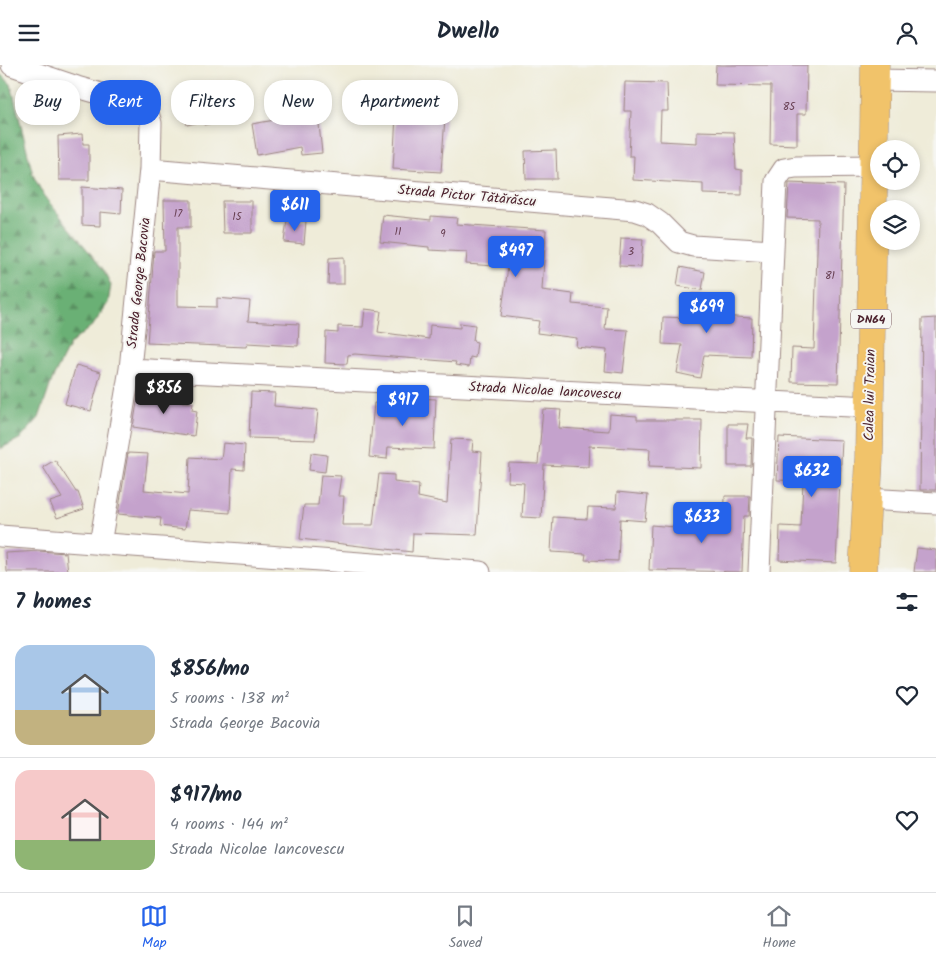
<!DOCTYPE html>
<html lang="en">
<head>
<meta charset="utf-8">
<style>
  :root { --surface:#fff; --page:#f6f6f7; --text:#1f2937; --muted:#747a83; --line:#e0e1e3; --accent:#2563eb }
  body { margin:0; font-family:Kalam,sans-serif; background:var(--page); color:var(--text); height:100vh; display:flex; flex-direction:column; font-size:19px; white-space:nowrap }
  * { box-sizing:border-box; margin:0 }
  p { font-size:16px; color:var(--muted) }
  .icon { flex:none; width:28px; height:28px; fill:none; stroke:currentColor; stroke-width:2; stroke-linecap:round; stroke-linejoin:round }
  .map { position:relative; height:507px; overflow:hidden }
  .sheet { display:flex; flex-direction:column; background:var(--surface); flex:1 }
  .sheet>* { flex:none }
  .banner { position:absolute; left:15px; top:15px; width:500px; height:45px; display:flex; gap:10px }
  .buttons { position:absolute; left:870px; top:75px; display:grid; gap:10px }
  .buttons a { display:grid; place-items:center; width:50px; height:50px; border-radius:50%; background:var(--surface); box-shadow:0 2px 8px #0003; font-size:25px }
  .price { position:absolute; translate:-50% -42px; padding:0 11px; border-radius:5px; background:var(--accent); color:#fff; font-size:16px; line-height:32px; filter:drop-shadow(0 1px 2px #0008) }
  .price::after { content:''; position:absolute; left:50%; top:30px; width:15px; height:11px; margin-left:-8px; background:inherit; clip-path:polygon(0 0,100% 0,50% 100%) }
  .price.selected { background:#222; color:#fff }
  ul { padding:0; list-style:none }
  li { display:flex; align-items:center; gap:15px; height:125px; padding:0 15px }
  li+li { border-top:1px solid var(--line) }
  li span { display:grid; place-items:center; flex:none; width:140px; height:100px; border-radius:15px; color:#555 }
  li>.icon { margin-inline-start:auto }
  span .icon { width:60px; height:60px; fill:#fffc; stroke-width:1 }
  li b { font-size:21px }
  h2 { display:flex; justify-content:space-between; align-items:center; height:60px; padding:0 15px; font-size:21px }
  .pill { padding:0 18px; border-radius:20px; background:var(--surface); box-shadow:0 2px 8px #0003; font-size:18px; line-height:45px }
  .pill.selected { background:var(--accent); color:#fff }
  header { display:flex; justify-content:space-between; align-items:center; height:65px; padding:0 15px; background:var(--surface); font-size:22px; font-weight:700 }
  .tab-bar { display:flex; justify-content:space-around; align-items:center; height:70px; border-top:1px solid var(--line); background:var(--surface); font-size:14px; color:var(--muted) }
  .tab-bar a { display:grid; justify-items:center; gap:2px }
  .tab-bar .selected { color:var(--accent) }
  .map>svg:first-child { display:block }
</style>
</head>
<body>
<header><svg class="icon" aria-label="menu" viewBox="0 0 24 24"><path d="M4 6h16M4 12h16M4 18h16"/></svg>Dwello<svg class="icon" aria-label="person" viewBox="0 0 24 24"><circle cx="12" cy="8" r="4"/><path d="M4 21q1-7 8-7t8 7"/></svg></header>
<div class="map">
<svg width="936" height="507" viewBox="0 0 936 507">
  <defs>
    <pattern id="forest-firs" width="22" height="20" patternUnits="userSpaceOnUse" patternTransform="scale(1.25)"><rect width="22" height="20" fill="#6ab075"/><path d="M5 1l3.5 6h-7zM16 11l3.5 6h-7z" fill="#598f60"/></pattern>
  </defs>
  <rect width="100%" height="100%" fill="#f6f6f2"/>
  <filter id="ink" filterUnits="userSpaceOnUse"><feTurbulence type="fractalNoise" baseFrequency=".02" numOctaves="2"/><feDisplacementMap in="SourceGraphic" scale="10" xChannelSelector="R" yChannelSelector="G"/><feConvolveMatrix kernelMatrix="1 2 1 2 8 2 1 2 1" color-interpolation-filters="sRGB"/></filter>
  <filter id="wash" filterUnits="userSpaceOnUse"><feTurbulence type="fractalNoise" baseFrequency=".0096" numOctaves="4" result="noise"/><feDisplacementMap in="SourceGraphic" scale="20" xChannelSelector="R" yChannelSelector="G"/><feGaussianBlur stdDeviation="1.12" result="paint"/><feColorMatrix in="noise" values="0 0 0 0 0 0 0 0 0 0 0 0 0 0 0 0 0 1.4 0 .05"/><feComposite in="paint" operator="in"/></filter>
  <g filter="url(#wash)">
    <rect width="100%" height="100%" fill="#efecd9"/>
    <path fill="url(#forest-firs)" stroke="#5a6850" d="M 0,9 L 11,19 L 33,110 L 44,131 L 103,204 L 111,220 L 108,238 L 94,259 L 70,279 L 52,315 L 39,353 L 21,373 L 0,384 Z"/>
    <g id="blocks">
      <path fill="#c4a2cc" d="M 716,0 L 807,0 L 806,49 L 797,49 L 797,80 L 770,79 L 771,21 L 715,20 Z
        M 625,17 L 667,18 L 668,46 L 661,46 L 660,76 L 697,78 L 697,66 L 734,67 L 736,104 L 742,105 L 742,130 L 703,129 L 703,119 L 633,115 L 634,91 L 629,91 L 631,46 L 624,46 Z
        M 226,21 L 233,53 L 204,60 L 203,56 L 187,60 L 180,32 Z
        M 317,40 L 322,88 L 301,90 L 300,82 L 257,90 L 252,59 L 297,51 L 296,42 Z
        M 396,50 L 445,53 L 441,107 L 393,104 Z
        M 82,69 L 83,79 L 89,79 L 89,115 L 59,115 L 58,71 Z
        M 556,85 L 557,114 L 526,114 L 525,86 Z
        M 789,118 L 844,120 L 838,318 L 791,317 L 792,283 L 814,284 L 818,154 L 787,153 Z
        M 82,122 L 122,125 L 121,149 L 100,147 L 100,161 L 82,160 Z
        M 164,135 L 191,135 L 191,162 L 178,162 L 178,241 L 217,242 L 217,233 L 250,236 L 248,256 L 299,259 L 298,281 L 247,278 L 246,282 L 147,278 L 154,186 L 165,186 Z
        M 222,136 L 252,136 L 252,168 L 223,168 Z
        M 383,150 L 431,155 L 431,151 L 457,153 L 456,159 L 546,165 L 542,225 L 573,229 L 572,239 L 607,242 L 605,264 L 628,265 L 623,308 L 605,306 L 607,285 L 576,282 L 577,273 L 537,268 L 539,256 L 501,251 L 508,202 L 466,199 L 467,187 L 429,185 L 429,182 L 380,177 Z
        M 287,155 L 306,156 L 304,179 L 284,177 Z
        M 621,173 L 643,174 L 641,202 L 619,201 Z
        M 344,192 L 344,219 L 328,219 L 329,193 Z
        M 680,202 L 705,207 L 702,225 L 677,221 Z
        M 691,229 L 722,233 L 719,251 L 752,253 L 751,292 L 704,290 L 700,313 L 677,308 L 682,280 L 662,279 L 663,252 L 687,253 Z
        M 365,244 L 381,246 L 378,267 L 429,274 L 430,260 L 460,263 L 460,258 L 475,260 L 473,276 L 477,277 L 475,293 L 470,292 L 469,302 L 455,300 L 456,297 L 355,289 L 348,290 L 347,299 L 325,298 L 326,267 L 338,268 L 338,261 L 363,262 Z
        M 936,253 L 936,425 L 920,425 L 922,254 Z
        M 76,300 L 101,307 L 91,346 L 65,339 Z
        M 139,326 L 163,330 L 163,335 L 193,338 L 192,345 L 197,346 L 194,371 L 133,362 Z
        M 251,327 L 275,328 L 274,341 L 318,345 L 315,375 L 249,373 Z
        M 413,333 L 436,334 L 434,384 L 388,382 L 387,394 L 369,392 L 374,338 L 413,339 Z
        M 543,344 L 561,345 L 559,363 L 609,366 L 610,349 L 637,351 L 637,355 L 702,355 L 701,403 L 649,401 L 650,384 L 589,381 L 588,402 L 544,400 L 541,453 L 522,452 L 524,418 L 508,417 L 509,398 L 538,399 Z
        M 728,359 L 748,359 L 746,373 L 752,373 L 751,401 L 728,401 Z
        M 779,372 L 842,375 L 836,498 L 779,495 L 780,461 L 801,462 L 803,416 L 777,415 Z
        M 451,374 L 473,375 L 472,386 L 482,387 L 477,470 L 413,468 L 412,487 L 300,474 L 304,440 L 318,440 L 321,410 L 341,411 L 338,431 L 344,431 L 342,460 L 373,460 L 379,409 L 394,410 L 394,417 L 419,420 L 418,432 L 447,438 Z
        M 223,378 L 245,380 L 244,405 L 232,404 L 230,448 L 188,445 L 185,464 L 160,461 L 161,453 L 118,449 L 128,388 L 148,389 L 144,425 L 188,429 L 190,392 L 221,394 Z
        M 311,388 L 327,390 L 325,407 L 309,405 Z
        M 55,395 L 76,427 L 78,427 L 84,444 L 57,453 L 50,437 L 62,433 L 43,402 Z
        M 617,427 L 648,430 L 645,456 L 620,454 L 618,496 L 585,495 L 586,489 L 551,487 L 553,452 L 587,454 L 588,442 L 616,443 Z
        M 725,431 L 750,431 L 749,451 L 744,451 L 742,507 L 649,505 L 651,460 L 724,466 Z
        M 917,483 L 936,485 L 936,507 L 914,507 Z
        M 39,486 L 66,488 L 68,507 L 7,507 L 6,488 Z"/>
    </g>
  </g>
  <g filter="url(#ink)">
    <use href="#blocks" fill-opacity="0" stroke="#9c8682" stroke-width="1"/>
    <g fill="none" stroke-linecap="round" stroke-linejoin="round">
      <g stroke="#9c8682" stroke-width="23">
        <path id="street" d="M 12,0 L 77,22 L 140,40 L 148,48 L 151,58 L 150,104 L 130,304 L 100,479
          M 875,15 L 936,16
          M 150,104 L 635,145 L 647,149 L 660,158 L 679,177 L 693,181 L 772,186
          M 130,304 L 870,342
          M 867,434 L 936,438
          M 0,471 L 480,507
          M 759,507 L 776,116 L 784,104 L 796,102 L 874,101"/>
      </g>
      <g stroke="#9c8682" stroke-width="29">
        <path id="primary" d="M 863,507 L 869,393 L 875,0"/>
      </g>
      <use href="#street" stroke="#fff" stroke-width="21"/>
      <use href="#primary" stroke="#f1c36a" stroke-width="28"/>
    </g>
  </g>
  <g text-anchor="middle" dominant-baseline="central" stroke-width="4" stroke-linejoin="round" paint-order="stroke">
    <g font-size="11" fill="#684053">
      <text x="789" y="42">85</text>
      <text x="178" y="149">17</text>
      <text x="237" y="152">15</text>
      <text x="398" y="167">11</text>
      <text x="443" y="169">9</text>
      <text x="631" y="187">3</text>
      <text x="830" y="211">81</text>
    </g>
    <rect fill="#f6f6f2" stroke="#7e6067" stroke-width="1" x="851" y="244.5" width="40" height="19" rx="4"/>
    <g font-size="12" font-weight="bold" fill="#4a1f2b">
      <text x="871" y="254">DN64</text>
    </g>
    <g font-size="14" fill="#4a1f2b" stroke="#f6f6f2">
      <text transform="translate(467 131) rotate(5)">Strada Pictor Tătărăscu</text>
      <text transform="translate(139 218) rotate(-84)">Strada George Bacovia</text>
      <text transform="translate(545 326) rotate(3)">Strada Nicolae Iancovescu</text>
      <text transform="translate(870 330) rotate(-89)">Calea lui Traian</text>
    </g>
  </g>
</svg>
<div class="buttons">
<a><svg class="icon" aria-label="locate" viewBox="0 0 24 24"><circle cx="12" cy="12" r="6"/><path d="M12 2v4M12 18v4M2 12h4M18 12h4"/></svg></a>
<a><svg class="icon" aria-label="layers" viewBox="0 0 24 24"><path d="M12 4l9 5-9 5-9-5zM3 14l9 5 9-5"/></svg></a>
</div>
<b class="price" style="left:295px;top:167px">$611</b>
<b class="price" style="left:516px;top:213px">$497</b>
<b class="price" style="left:707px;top:269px">$699</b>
<b class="price selected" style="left:164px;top:350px">$856</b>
<b class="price" style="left:403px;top:362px">$917</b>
<b class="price" style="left:812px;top:433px">$632</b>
<b class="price" style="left:702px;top:479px">$633</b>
<div class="banner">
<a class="pill">Buy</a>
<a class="pill selected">Rent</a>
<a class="pill">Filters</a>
<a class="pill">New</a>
<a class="pill">Apartment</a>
</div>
</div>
<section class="sheet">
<h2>7 homes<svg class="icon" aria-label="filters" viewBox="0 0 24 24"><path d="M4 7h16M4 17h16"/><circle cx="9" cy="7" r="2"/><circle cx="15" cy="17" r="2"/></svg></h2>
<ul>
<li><span style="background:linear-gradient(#a9c7e8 65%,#c2b280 0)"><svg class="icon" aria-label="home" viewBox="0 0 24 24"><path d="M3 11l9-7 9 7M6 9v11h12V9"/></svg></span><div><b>$856/mo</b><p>5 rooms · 138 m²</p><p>Strada George Bacovia</p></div><svg class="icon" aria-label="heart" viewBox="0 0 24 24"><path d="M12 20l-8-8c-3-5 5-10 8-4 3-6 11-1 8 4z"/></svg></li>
<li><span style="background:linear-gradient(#f6c9c9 70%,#8fb573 0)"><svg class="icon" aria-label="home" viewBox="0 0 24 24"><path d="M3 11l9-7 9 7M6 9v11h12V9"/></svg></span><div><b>$917/mo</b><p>4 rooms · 144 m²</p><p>Strada Nicolae Iancovescu</p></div><svg class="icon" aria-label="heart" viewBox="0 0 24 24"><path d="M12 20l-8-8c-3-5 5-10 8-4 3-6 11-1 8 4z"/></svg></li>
</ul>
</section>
<nav class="tab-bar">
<a class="selected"><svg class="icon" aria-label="map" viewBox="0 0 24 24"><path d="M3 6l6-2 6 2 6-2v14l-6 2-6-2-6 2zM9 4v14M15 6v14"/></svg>Map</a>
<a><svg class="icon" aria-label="saved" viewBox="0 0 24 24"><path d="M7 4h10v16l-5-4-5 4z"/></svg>Saved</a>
<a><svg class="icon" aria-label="home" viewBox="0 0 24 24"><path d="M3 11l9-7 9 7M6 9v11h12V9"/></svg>Home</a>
</nav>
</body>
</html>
